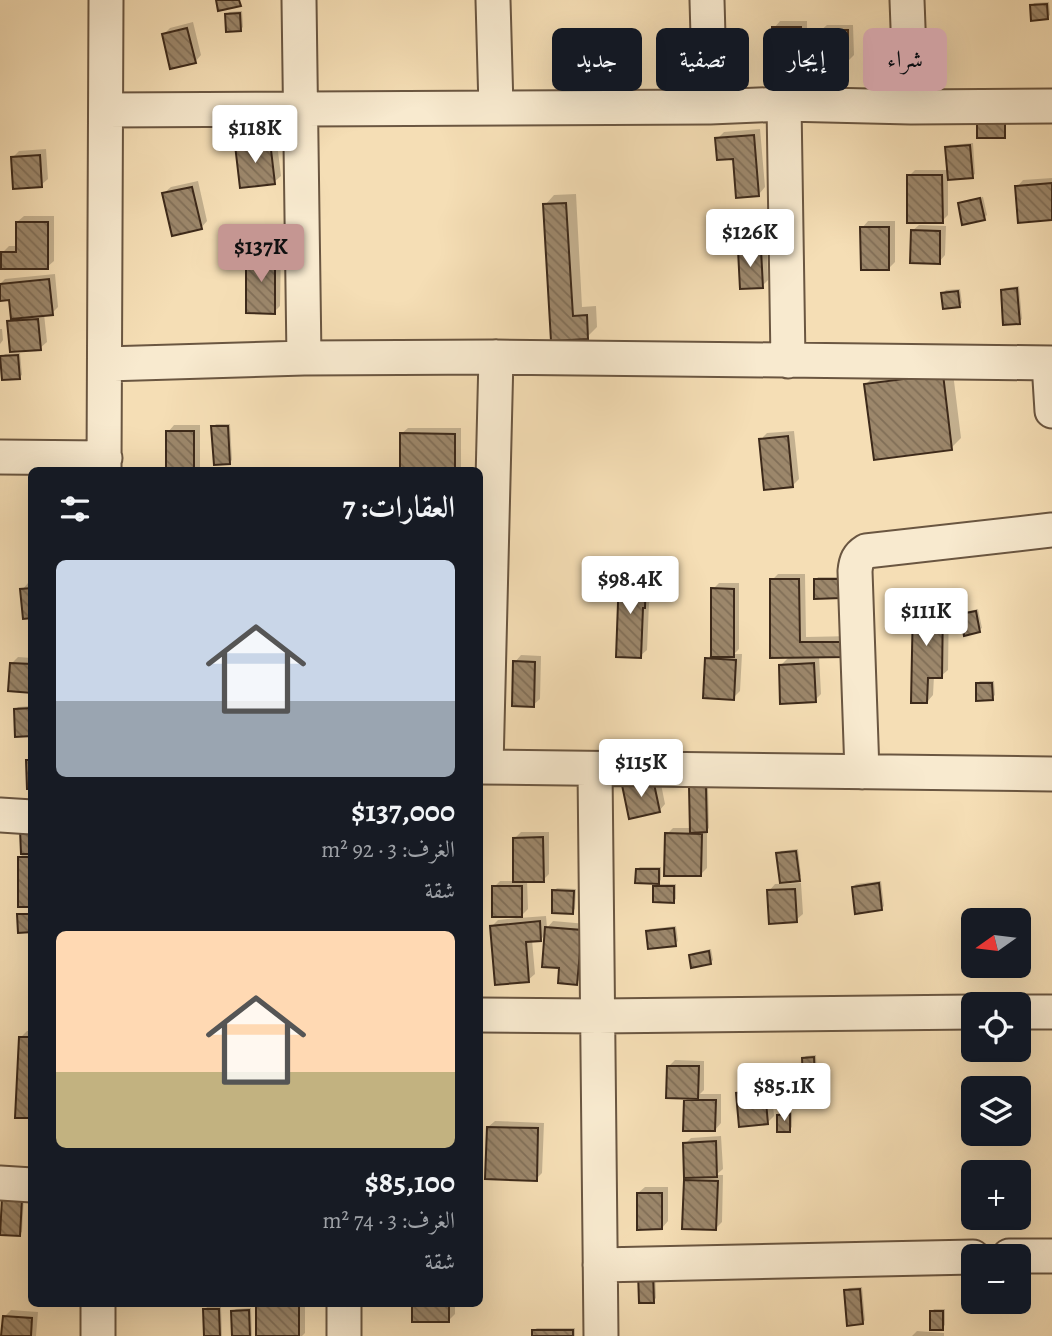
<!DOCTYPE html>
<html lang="ar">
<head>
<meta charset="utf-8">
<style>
  :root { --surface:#171b24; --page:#20242c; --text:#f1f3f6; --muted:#9ea1a6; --accent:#c59692 }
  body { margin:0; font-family:Alegreya,Amiri,serif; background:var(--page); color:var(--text); direction:rtl; height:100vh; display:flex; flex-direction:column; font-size:26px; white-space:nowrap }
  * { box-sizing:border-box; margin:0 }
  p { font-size:23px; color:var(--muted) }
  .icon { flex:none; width:38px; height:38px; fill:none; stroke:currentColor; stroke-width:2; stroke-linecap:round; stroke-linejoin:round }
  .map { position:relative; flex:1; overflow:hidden; direction:ltr }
  .side { position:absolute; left:28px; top:467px; width:455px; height:840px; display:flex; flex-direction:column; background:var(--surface); border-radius:10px; box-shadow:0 7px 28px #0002; direction:rtl }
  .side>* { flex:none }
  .top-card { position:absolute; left:504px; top:28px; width:443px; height:63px; direction:rtl; display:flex; gap:14px }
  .needle { width:46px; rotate:256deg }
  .controls { position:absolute; left:961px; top:908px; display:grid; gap:14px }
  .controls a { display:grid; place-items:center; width:70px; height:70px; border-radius:10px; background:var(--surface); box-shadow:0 7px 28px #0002; font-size:35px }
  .price { position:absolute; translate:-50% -60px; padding:0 16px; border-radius:7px; background:#fff; color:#222; font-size:23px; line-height:46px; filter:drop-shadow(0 2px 4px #0008) }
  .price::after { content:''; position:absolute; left:50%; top:42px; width:21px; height:16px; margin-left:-10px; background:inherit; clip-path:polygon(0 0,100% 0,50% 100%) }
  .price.on { background:var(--accent); color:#111 }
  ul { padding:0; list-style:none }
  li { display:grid; align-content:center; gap:14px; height:371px; padding:0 28px }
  li span { display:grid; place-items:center; height:217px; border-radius:10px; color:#555 }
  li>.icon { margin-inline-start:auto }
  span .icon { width:126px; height:126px; fill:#fffc; stroke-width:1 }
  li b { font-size:30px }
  h2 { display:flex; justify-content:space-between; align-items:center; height:84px; padding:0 28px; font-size:30px }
  .pill { padding:0 24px; border-radius:10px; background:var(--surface); box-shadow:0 7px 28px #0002; font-size:24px; line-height:63px }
  .pill.on { background:var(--accent); color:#111 }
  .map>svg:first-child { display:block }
</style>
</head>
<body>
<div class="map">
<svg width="1052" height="1336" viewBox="0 0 1052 1336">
  <defs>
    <pattern id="building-back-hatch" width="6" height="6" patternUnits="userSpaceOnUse" patternTransform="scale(1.75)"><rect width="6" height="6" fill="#9c876b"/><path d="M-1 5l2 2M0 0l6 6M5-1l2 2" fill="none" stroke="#806e57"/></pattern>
  </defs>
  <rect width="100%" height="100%" fill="#f5deb5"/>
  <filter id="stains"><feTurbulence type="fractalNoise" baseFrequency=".00286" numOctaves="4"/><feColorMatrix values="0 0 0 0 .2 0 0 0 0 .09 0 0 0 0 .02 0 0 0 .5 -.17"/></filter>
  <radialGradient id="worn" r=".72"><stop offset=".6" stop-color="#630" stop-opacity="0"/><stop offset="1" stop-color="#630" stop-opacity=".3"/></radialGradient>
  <path fill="#0003" d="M 1049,2 L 1050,15 L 1048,17 L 1032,6 L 1034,3 Z
    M 242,11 L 243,27 L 241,29 L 227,15 L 229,12 Z
    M 780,21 L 807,21 L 807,47 L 801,54 L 774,28 Z
    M 193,22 L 201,55 L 195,62 L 164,34 L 170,28 Z
    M 827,25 L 853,25 L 854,55 L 848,61 L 820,31 Z
    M 745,39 L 747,58 L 744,61 L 727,43 L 730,40 Z
    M 874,42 L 892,43 L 893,57 L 890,60 L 871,45 Z
    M 760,129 L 765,187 L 759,194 L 734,157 L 717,139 L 724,132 Z
    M 276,135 L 281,176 L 274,182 L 237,145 L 243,139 Z
    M 973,143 L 975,174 L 972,176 L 948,178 L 948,215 L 942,221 L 909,176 L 915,170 L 949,170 L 947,148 L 950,145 Z
    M 46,149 L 48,179 L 41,185 L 12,158 L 19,151 Z
    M 1052,178 L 1052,219 L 1017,187 L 1023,180 Z
    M 198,181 L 207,221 L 201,228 L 164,193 L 171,187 Z
    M 576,194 L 582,307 L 596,306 L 597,327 L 587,337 L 553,339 L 545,205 L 554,195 Z
    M 983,197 L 987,215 L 984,218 L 960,204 L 963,201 Z
    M 24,216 L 54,216 L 54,261 L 47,267 L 3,252 L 9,246 L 17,246 L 17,222 Z
    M 868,221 L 895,221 L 895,262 L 889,268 L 862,228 Z
    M 919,225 L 946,226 L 945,255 L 939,262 L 912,231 Z
    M 767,243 L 768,280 L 762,286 L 740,251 L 746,245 Z
    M 254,248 L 281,248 L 280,306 L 274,312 L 248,254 Z
    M 55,274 L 58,307 L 52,313 L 44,314 L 47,342 L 40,348 L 8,322 L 12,318 L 10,298 L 0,299 L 0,284 L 5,279 Z
    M 1019,286 L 1022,319 L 1019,322 L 1003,290 L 1005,288 Z
    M 960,289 L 962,303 L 959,305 L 943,293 L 946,290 Z
    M 0,329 L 2,329 L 3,340 L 0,344 Z
    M 20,353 L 22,375 L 19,377 L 2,357 L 5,354 Z
    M 952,365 L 961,438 L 951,448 L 865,385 L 875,375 Z
    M 216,424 L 230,424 L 232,460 L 230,462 L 213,427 Z
    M 174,425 L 200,425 L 200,469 L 198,471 L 168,471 L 168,432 Z
    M 408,428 L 461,428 L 461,471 L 401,471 L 401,434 Z
    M 794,431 L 799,479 L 792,486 L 761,439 L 767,433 Z
    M 627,570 L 652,572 L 651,600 L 649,603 L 647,650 L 640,656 L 620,577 Z
    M 778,574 L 805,574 L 806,637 L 853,636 L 819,656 L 821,694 L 815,700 L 780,666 L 790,656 L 772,580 Z
    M 818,577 L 843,577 L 840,597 L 816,580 Z
    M 28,583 L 32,583 L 32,617 L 22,590 Z
    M 719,583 L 739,583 L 739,649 L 734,654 L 742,654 L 740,691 L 733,698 L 707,659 L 713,653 L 713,589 Z
    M 921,597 L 949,598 L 948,670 L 941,676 L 934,676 L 933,695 L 927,702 L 915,603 Z
    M 978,609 L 982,628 L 979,630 L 962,615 L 965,612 Z
    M 521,655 L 541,656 L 540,699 L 533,705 L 515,662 Z
    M 18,657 L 32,658 L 32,691 L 11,664 Z
    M 980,681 L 994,681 L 995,695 L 992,698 L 977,684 Z
    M 32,706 L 32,734 L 15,710 L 18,707 Z
    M 659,774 L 665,804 L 659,811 L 631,817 Z
    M 693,784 L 708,784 L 709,828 L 707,830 L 707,868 L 700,875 L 667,834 L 673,828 L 691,828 L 691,787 Z
    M 32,827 L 32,906 L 19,858 L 22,855 L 22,830 Z
    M 521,832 L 549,832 L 549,874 L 543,880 L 527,880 L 528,909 L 519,918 L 546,916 L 547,928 L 553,921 L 587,924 L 583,977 L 576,983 L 561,967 L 546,934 L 541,939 L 532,940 L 535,974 L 528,980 L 492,926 L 498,920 L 516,918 L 516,915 L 494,887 L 500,881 L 515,881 L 515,838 Z
    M 798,849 L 801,876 L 799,879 L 778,854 L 781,851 Z
    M 640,867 L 661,867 L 661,880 L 658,882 L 637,869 Z
    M 881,881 L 884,906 L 882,908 L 853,887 L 856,884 Z
    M 801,883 L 803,914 L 796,920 L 769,891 L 775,884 Z
    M 658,884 L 676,884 L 676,899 L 673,901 L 655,886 Z
    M 557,888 L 576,889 L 575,909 L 572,912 L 554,891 Z
    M 676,926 L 678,941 L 675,944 L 647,931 L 650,929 Z
    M 711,949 L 713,960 L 710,963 L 690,955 L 693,953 Z
    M 27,1031 L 32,1031 L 32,1117 L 21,1037 Z
    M 816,1055 L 817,1077 L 814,1079 L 804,1058 L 806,1056 Z
    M 675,1060 L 704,1061 L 704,1090 L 700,1094 L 721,1094 L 721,1123 L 715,1130 L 685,1101 L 689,1097 L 668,1067 Z
    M 771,1084 L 774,1116 L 768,1122 L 737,1094 L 744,1087 Z
    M 792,1112 L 792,1127 L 789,1130 L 779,1115 L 782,1113 Z
    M 495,1121 L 544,1123 L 542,1173 L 536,1179 L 488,1127 Z
    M 721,1136 L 723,1169 L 716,1175 L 723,1175 L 722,1222 L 716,1228 L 686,1181 L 690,1176 L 685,1144 L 691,1138 Z
    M 645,1187 L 668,1187 L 668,1221 L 662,1228 L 638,1193 Z
    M 6,1196 L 24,1197 L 22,1232 L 19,1234 Z
    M 655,1269 L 656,1298 L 653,1301 L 640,1272 Z
    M 862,1287 L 865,1320 L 863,1323 L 846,1291 L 849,1288 Z
    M 260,1304 L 305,1304 L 305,1333 L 302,1336 L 258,1336 L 258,1307 Z
    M 413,1304 L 455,1304 L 455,1314 L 449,1320 L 414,1320 Z
    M 207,1307 L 221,1307 L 222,1336 L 205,1336 L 205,1310 Z
    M 251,1308 L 252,1336 L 234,1336 L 233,1311 L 236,1309 Z
    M 934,1309 L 945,1309 L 945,1325 L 942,1328 L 932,1312 Z
    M 11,1310 L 38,1312 L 36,1336 L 3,1336 L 5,1316 Z
    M 537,1328 L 575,1328 L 575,1336 L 534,1336 L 534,1330 Z
    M 917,1331 L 944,1333 L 944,1336 L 912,1336 Z"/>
  <path fill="url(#building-back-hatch)" stroke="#3c291a" stroke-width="2" d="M 216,0 L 239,0 L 241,6 L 218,11 Z
    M 1047,4 L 1048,19 L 1031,21 L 1030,5 Z
    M 240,13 L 241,31 L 226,32 L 225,14 Z
    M 772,27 L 801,27 L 802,56 L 772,56 Z
    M 187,28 L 196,63 L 170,69 L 162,34 Z
    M 819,30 L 848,30 L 848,63 L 819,63 Z
    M 743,40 L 745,62 L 728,64 L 725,42 Z
    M 869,44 L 890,45 L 891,61 L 869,61 Z
    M 977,116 L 1005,116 L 1005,138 L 977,138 Z
    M 754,135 L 759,196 L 736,198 L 733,159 L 717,160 L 715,138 Z
    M 270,141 L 275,184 L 240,188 L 235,145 Z
    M 970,145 L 973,178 L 948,180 L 945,147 Z
    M 40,155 L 42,187 L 13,189 L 11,157 Z
    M 907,175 L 942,175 L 943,223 L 907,223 Z
    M 1052,183 L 1052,220 L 1018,223 L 1015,186 Z
    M 192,187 L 202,229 L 172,236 L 162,193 Z
    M 980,198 L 985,220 L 962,225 L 958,203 Z
    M 566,203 L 573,316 L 587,315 L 588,339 L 551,341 L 543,204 Z
    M 16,222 L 48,222 L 48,269 L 1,269 L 1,252 L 16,252 Z
    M 860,227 L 889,227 L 889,270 L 861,270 Z
    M 911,230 L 940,231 L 940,264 L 910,263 Z
    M 761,249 L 763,288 L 740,289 L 738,250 Z
    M 246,253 L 275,254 L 275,314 L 246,313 Z
    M 49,279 L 53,315 L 11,319 L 9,300 L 0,301 L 0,284 Z
    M 1017,288 L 1020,324 L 1003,325 L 1001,290 Z
    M 958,291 L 960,307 L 943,309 L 941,293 Z
    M 38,319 L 41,350 L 10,352 L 7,321 Z
    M 18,355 L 20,379 L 2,380 L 0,356 Z
    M 943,374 L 952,450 L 874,460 L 864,384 Z
    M 211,426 L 228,426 L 230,464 L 214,465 Z
    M 166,431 L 194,431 L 194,471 L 166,471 Z
    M 400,433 L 455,434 L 455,471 L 400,471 Z
    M 788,436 L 793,487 L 764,490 L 759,439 Z
    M 619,576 L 646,577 L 645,608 L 643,608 L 641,658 L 616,657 Z
    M 770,579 L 799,579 L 800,642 L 848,642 L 848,657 L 770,658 Z
    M 814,579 L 841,579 L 841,598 L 814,599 Z
    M 32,588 L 32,618 L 23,619 L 20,589 Z
    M 711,588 L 734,589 L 734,657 L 711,657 Z
    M 913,603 L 943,603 L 942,678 L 928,678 L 927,703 L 911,703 Z
    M 976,611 L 980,632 L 964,636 L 960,614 Z
    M 705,658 L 736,660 L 734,700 L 703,698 Z
    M 513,661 L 535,662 L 534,707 L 512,706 Z
    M 10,663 L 32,664 L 32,693 L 8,691 Z
    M 814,663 L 816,702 L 780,704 L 779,665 Z
    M 976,683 L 992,683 L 993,700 L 976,701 Z
    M 32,708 L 32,736 L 15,737 L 14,709 Z
    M 26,760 L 32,760 L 32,789 L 27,789 Z
    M 653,779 L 660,812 L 629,819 L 622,785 Z
    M 706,786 L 707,832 L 690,833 L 689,787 Z
    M 20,829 L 32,829 L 32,854 L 21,854 Z
    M 665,833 L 702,834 L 701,876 L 664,876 Z
    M 543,837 L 544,882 L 513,882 L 513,838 Z
    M 796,851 L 800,881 L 780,883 L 776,853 Z
    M 18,857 L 32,857 L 32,907 L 18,907 Z
    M 636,869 L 659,869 L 659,884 L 635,883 Z
    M 879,883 L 882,910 L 855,914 L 852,887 Z
    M 492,886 L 522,886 L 522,917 L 492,917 Z
    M 653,886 L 674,886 L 674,903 L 653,902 Z
    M 795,889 L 797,922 L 769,924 L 767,890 Z
    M 552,890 L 574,891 L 573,914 L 552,913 Z
    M 17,914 L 32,914 L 32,932 L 18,933 Z
    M 540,921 L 541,941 L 526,942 L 529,982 L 495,985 L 490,926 Z
    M 545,927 L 582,930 L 577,985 L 558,983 L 559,968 L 542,967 Z
    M 674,928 L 676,946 L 648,949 L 646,931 Z
    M 709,951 L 711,964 L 691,968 L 689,955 Z
    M 19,1037 L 32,1037 L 32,1118 L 15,1118 Z
    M 814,1057 L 815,1081 L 803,1081 L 802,1058 Z
    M 667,1066 L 699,1066 L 698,1099 L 666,1098 Z
    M 765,1090 L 768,1124 L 739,1127 L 736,1093 Z
    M 684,1100 L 716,1100 L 715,1131 L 683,1131 Z
    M 790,1114 L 790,1132 L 777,1132 L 777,1115 Z
    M 487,1127 L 538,1128 L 537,1181 L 485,1179 Z
    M 716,1141 L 717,1177 L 684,1178 L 683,1143 Z
    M 684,1180 L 718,1181 L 716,1230 L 682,1229 Z
    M 637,1193 L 662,1193 L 662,1229 L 637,1230 Z
    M 2,1198 L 22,1199 L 20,1236 L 0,1235 Z
    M 653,1271 L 654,1303 L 639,1303 L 638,1272 Z
    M 860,1289 L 863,1324 L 847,1326 L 844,1290 Z
    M 412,1304 L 449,1304 L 449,1322 L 412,1322 Z
    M 256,1306 L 299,1306 L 299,1336 L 256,1336 Z
    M 203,1309 L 219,1309 L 220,1336 L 204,1336 Z
    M 249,1310 L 250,1336 L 232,1336 L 231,1311 Z
    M 930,1311 L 943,1311 L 943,1330 L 930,1330 Z
    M 3,1316 L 32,1318 L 31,1336 L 1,1336 Z
    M 532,1330 L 573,1330 L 573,1336 L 532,1336 Z"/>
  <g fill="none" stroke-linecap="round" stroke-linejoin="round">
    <g stroke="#6a5641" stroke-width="37">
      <path id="minor" d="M 299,0 L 304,358
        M 493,0 L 496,107
        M 707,0 L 710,107
        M 907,0 L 911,107
        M 784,104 L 788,361
        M 106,110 L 710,107 L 784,104 L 911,107 L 1052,106
        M 1049,363 L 1052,411
        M 106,364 L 304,358 L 496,357 L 1052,363
        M 0,457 L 105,458
        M 104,471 L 106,0
        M 480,767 L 1052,774
        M 486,767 L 496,357
        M 595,769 L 601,1336
        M 862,772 L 855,571 C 856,561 858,556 866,551 L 1052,530
        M 0,815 L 32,817
        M 1018,1012 L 1052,1012
        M 480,1015 L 598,1016 L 973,1012
        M 0,1183 L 32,1185
        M 1009,1256 L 1052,1256
        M 600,1265 L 973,1257
        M 98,1304 L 98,1336
        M 344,1336 L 344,1304"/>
    </g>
    <use href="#minor" stroke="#f8eacf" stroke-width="33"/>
  </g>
  <rect width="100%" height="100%" filter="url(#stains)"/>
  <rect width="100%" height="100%" fill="url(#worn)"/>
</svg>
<div class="controls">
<a><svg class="needle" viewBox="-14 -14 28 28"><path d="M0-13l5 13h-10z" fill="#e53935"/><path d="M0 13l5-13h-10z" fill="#9ea1a6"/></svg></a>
<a><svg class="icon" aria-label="locate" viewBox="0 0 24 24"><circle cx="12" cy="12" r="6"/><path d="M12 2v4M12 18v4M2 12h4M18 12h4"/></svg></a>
<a><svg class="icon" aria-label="layers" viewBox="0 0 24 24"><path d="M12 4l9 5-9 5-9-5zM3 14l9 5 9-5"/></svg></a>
<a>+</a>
<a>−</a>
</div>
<b class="price" style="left:255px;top:165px">$118K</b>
<b class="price" style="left:750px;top:269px">$126K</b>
<b class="price on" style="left:261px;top:284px">$137K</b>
<b class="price" style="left:630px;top:616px">$98.4K</b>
<b class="price" style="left:926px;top:648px">$111K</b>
<b class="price" style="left:641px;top:799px">$115K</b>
<b class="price" style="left:784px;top:1123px">$85.1K</b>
<div class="top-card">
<a class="pill on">شراء</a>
<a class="pill">إيجار</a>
<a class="pill">تصفية</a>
<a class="pill">جديد</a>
</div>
<section class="side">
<h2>العقارات: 7<svg class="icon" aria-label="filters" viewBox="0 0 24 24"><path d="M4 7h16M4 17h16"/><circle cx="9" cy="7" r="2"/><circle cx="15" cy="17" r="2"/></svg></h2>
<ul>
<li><span style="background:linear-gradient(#c9d6e8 65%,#9aa5b1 0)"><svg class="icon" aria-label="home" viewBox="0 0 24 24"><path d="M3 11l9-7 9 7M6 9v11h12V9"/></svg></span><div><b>$137,000</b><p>الغرف: 3 · 92 m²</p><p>شقة</p></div></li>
<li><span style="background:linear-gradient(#ffd9b3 65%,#c2b280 0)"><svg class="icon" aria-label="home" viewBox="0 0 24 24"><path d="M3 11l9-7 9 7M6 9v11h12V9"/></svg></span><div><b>$85,100</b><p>الغرف: 3 · 74 m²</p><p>شقة</p></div></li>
</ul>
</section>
</div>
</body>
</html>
